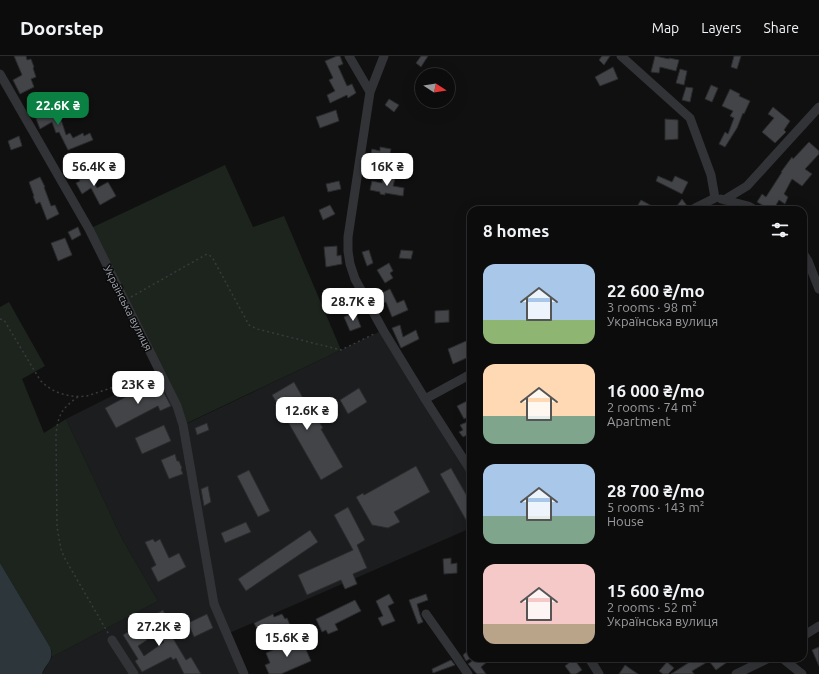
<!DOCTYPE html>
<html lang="en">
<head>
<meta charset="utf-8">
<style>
  :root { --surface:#0c0c0d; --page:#1a1a1b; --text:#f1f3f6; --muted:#9a9b9d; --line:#2c2c2e; --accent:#0b8043 }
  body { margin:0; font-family:Ubuntu,sans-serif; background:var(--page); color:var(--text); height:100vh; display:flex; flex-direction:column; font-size:15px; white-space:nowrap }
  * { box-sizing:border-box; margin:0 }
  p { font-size:13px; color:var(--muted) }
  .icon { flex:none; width:22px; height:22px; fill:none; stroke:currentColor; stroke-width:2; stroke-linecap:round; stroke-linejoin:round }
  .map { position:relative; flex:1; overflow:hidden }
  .drawer { position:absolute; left:467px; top:150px; width:340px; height:456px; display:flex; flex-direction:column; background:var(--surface); border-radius:12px; box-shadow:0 4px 16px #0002,0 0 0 1px var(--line) }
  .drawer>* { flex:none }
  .needle { width:26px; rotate:102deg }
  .buttons { position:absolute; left:415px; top:12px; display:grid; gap:8px }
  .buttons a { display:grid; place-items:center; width:40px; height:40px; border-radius:50%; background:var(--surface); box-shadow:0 4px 16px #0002,0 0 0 1px var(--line); font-size:20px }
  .price { position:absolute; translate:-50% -34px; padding:0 9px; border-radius:8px; background:#fff; color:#222; font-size:13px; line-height:26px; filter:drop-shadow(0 1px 2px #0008) }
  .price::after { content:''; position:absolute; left:50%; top:24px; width:12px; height:9px; margin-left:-6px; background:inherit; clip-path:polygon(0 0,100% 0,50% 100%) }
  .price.active { background:var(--accent); color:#fff }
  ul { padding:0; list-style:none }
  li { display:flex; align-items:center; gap:12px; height:100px; padding:0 16px }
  li span { display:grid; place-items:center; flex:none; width:112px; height:80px; border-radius:12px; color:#555 }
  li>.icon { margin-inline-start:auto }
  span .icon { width:48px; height:48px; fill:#fffc; stroke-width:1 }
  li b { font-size:17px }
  h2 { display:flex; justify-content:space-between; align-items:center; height:48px; padding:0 16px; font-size:17px }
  header { display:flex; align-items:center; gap:24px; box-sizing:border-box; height:56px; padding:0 20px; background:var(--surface); border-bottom:1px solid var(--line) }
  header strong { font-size:19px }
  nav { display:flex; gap:22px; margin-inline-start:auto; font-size:14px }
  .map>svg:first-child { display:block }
</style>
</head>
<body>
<header>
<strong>Doorstep</strong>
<nav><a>Map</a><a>Layers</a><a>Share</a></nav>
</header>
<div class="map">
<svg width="819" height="618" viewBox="0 0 819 618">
  <rect width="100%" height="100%" fill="#101011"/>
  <path fill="#1c1d1e" d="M 383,274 L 471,415 L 471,472 L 227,578 L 244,618 L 42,618 L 52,601 L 158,545 L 121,481 L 66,363 L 160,316 L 184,369 Z"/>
  <path fill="#1d241d" d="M 225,109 L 253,171 L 284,160 L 341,294 L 183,369 L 89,173 Z
    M 9,246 L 45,310 L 22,323 L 44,377 L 66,363 L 121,481 L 158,545 L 52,601 L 52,596 L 50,591 L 0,507 L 0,251 Z"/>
  <path fill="#2d363a" d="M 0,507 L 50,591 C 55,604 46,607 42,618 L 0,618 Z"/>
  <path fill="#424447" stroke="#2a2b2d" d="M 14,0 L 26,0 L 27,4 L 31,3 L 34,11 L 33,12 L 36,21 L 31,23 L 34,31 L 20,38 L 13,24 L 22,19 Z
    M 337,0 L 340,0 L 343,8 L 338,10 L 347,30 L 352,28 L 356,37 L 348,42 L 347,39 L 330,47 L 327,39 L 335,35 L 329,24 L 333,22 L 325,5 Z
    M 421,0 L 428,0 L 421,11 L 416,7 Z
    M 602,0 L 610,0 L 604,9 L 599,4 Z
    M 655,0 L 669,3 L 669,2 L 679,4 L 676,15 L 660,11 L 659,17 L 651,16 Z
    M 734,0 L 741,0 L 737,13 L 731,11 Z
    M 613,11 L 618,23 L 600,30 L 595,21 Z
    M 680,13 L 687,15 L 684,29 L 676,27 Z
    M 711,29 L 718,32 L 712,46 L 705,43 Z
    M 686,31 L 693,32 L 690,46 L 682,44 Z
    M 730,33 L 740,38 L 739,40 L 750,45 L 744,58 L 743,57 L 737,72 L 725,91 L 719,88 L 725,76 L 728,78 L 734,62 L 730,60 L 733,55 L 722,50 Z
    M 41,42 L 48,58 L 58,54 L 66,79 L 70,77 L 73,82 L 83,77 L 84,80 L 90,77 L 93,84 L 68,94 L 59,76 L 56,77 L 52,66 L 40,73 L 32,52 L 38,49 L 36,45 Z
    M 389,43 L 399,49 L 394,56 L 385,49 Z
    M 773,51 L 790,65 L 784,74 L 786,76 L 775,87 L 762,76 L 774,62 L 768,58 Z
    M 336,54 L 339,65 L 320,72 L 316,61 Z
    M 665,63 L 678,64 L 678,83 L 665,84 Z
    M 19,80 L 22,90 L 11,94 L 8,85 Z
    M 809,86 L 819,95 L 819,98 L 805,113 L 812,118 L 802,130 L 792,123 L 784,138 L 788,141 L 785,148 L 779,144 L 773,154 L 771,154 L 757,146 L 762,138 L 766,141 L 782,116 L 781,116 L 792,101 L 793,103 Z
    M 380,91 L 391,93 L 389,102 L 396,103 L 394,110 L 386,108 L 386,106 L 382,105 L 382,103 L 370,101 L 372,93 L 380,95 Z
    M 84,112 L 88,120 L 90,119 L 97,132 L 108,126 L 116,140 L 100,149 L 91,132 L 82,138 L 76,127 L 80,125 L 75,116 Z
    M 388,118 L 396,119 L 393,130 L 404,132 L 403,140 L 385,137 L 385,139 L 380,138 L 380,136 L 370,134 L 372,125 L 382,127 L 382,124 L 387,125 Z
    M 658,120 L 672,126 L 675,120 L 688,126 L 682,138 L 656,125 Z
    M 40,121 L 45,131 L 44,131 L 51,150 L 55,149 L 59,158 L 47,164 L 40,146 L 36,148 L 33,140 L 34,140 L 29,126 Z
    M 339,125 L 341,133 L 328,136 L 326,128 Z
    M 682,143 L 688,151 L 685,154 L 674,154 Z
    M 641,144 L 659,154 L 635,154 Z
    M 330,149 L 335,158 L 323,164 L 319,154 Z
    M 78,171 L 81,179 L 72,184 L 68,176 Z
    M 65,182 L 72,199 L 58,205 L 51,187 Z
    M 337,190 L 337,200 L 341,199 L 342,208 L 326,211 L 324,191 Z
    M 369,194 L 373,207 L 367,210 L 362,196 Z
    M 401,194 L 413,195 L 411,203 L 399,202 Z
    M 389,207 L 393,215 L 390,217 L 393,222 L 385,227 L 377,214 Z
    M 390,233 L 397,247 L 404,244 L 408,254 L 392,261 L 386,246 L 379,249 L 375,240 Z
    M 449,254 L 449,266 L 435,267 L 435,255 Z
    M 355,256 L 361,271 L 350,275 L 344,261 Z
    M 400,269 L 403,281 L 416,274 L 419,283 L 401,292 L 392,272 Z
    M 466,285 L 471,300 L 453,308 L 448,293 Z
    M 158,326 L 171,350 L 160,355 L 158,350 L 116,372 L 105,352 L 142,332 L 143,335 Z
    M 294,326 L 315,363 L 317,362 L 323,372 L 321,373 L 343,411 L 321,424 L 284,359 L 281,361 L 278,355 L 281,354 L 272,339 Z
    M 359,332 L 367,346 L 348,358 L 340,344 Z
    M 469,344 L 471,348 L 471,359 L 464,363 L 457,350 Z
    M 467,366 L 471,374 L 471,377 L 463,381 L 459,376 L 463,374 L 460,369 Z
    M 207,367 L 209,374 L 197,379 L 195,372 Z
    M 164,369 L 171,385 L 142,398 L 135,382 Z
    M 175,398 L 177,405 L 179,405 L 182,412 L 181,413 L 183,418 L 169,423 L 161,404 Z
    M 416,410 L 430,436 L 394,456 L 400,466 L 388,472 L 372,469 L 356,441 L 363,437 L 364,439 Z
    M 451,412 L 471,447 L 471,473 L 440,418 Z
    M 249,414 L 270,455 L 258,461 L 237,420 Z
    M 208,430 L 211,446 L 204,450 L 201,433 Z
    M 348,451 L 365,484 L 357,489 L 367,512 L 353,518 L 357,528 L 345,533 L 341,524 L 307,539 L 298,519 L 353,494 L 334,459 Z
    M 246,466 L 251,476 L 225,487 L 221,477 Z
    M 310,474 L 318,486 L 246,535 L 238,523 Z
    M 153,483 L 155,486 L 160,483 L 169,502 L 179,497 L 186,511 L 158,526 L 151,512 L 156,509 L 145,486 Z
    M 451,502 L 451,508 L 457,507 L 457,517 L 444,518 L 443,503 Z
    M 389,538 L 394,547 L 388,550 L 395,565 L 382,570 L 378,562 L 383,560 L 376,545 Z
    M 426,538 L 428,544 L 417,548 L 420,559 L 423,566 L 418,568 L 409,544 Z
    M 355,544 L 361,555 L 335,568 L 338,574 L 328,578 L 326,574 L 322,576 L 316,563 Z
    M 163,554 L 175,577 L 171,579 L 186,604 L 191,601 L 201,618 L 184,618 L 176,602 L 173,604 L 171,601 L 142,616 L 135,605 L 138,603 L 123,579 L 138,569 L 147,584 L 138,590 L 144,600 L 164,586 L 149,562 Z
    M 207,558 L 213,572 L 194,581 L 188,567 Z
    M 273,558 L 274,561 L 282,558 L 285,563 L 287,562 L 290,569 L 281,573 L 280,571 L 261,581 L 254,567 Z
    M 301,582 L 311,605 L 281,618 L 269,618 L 265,609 L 270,607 L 266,597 Z
    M 819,591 L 819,610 L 812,594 Z
    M 471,592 L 471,602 L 484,602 L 488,605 L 481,611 L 486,618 L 477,618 L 468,608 L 472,605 L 471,602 L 466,605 L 463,599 Z
    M 696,602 L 733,602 L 716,614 L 709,605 L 692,615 L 694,618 L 671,618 Z
    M 574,603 L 582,614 L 576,618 L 571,618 L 565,610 Z
    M 451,604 L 455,609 L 433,617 L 432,613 Z
    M 667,606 L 674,612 L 668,618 L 663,618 L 659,615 Z
    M 625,609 L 638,618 L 619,618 Z"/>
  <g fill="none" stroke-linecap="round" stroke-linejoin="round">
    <path stroke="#383a3d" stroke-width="1.5" stroke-dasharray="2 3" stroke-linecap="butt" d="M 131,241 L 207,198 L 212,201 L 249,269 L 257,273 L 341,294 L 376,277
      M 0,263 L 4,264 L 40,324 C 52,337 69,342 87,340 L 153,318
      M 78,341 C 62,352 58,359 56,378 L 57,471 L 61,493 L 64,501 L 108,577"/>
    <path stroke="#323336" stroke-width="9" d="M 349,0 L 370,36
      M 384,0 L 370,36 L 348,181 L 348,195 L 350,208 L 355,223 L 383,274 L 425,343 L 471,415
      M 621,0 L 690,62 L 711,119 L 715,142
      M 0,18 L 89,173 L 177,350 L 183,369 L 214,548 L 244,618
      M 721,143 L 748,150 L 755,154
      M 724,144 L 747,130 L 819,51
      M 693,154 L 695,152 L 715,142
      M 803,197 L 808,205 L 819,233
      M 425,343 L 471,318
      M 426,558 L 455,599 L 468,618
      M 803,580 L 819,570
      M 112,584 L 134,618
      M 589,602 L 599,618
      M 782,602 L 802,618
      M 736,618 L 769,602"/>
  </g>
  <g text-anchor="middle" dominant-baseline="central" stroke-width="3" stroke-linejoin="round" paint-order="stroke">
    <g font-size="11" fill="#a3a9b1" stroke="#0b0b0c">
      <text transform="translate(128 252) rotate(63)">Українська вулиця</text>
    </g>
  </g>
</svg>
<div class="buttons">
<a><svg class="needle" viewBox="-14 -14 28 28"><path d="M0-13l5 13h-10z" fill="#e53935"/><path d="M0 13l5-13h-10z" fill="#9a9b9d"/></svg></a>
</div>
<b class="price active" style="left:58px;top:70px">22.6K ₴</b>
<b class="price" style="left:94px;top:131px">56.4K ₴</b>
<b class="price" style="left:387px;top:131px">16K ₴</b>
<b class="price" style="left:353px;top:266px">28.7K ₴</b>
<b class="price" style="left:138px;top:349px">23K ₴</b>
<b class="price" style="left:307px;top:375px">12.6K ₴</b>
<b class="price" style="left:159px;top:591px">27.2K ₴</b>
<b class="price" style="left:287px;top:602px">15.6K ₴</b>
<section class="drawer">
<h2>8 homes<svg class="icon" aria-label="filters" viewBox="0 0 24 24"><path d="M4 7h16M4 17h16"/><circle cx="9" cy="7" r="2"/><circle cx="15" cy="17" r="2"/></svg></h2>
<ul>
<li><span style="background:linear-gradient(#a9c7e8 70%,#8fb573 0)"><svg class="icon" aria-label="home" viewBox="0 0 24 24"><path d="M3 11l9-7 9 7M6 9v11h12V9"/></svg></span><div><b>22 600 ₴/mo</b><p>3 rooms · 98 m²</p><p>Українська вулиця</p></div></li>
<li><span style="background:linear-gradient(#ffd9b3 65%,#7fa58c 0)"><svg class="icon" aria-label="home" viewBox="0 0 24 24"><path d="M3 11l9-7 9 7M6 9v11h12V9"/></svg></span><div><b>16 000 ₴/mo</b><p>2 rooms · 74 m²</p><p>Apartment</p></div></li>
<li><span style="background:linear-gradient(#a9c7e8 65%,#7fa58c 0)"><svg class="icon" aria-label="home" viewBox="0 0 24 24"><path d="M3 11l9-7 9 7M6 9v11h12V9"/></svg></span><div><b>28 700 ₴/mo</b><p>5 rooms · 143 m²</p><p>House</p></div></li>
<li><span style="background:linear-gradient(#f6c9c9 75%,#b9a48a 0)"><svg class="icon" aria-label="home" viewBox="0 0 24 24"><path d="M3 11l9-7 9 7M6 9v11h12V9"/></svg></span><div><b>15 600 ₴/mo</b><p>2 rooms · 52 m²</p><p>Українська вулиця</p></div></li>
</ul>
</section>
</div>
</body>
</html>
